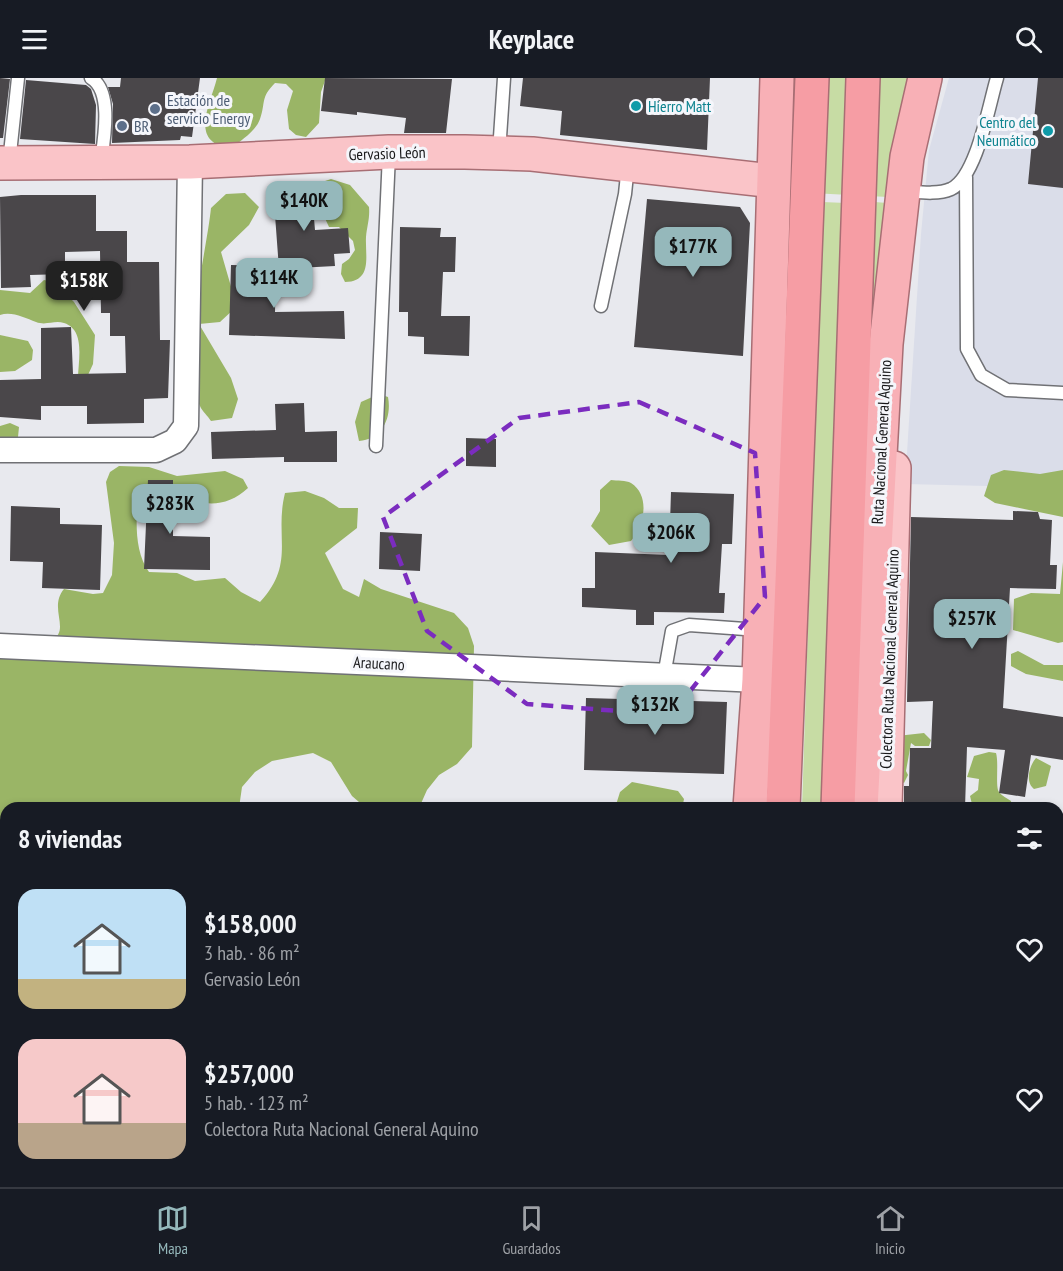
<!DOCTYPE html>
<html lang="es">
<head>
<meta charset="utf-8">
<style>
  :root { --surface:#171b24; --page:#242831; --text:#f1f3f6; --muted:#9ea1a6; --line:#363941; --accent:#95b8bb }
  body { margin:0; font-family:"PT Sans Narrow",sans-serif; background:var(--page); color:var(--text); height:100vh; display:flex; flex-direction:column; font-size:22px; white-space:nowrap }
  * { box-sizing:border-box; margin:0 }
  p { font-size:20px; color:var(--muted) }
  .icon { flex:none; width:33px; height:33px; fill:none; stroke:currentColor; stroke-width:2; stroke-linecap:round; stroke-linejoin:round }
  .map { position:relative; flex:1; overflow:hidden }
  .details { position:absolute; left:0px; top:724px; width:1064px; height:386px; display:flex; flex-direction:column; background:var(--surface); border-radius:18px 18px 0 0; box-shadow:0 3px 9px #0003 }
  .details>* { flex:none }
  .price { position:absolute; translate:-50% -51px; padding:0 14px; border-radius:12px; background:var(--accent); color:#111; font-size:20px; line-height:39px; filter:drop-shadow(0 2px 3px #0008) }
  .price::after { content:''; position:absolute; left:50%; top:36px; width:18px; height:14px; margin-left:-9px; background:inherit; clip-path:polygon(0 0,100% 0,50% 100%) }
  .price.on { background:#222; color:#fff }
  ul { padding:0; list-style:none }
  li { display:flex; align-items:center; gap:18px; height:150px; padding:0 18px }
  li span { display:grid; place-items:center; flex:none; width:168px; height:120px; border-radius:18px; color:#555 }
  li>.icon { margin-inline-start:auto }
  span .icon { width:72px; height:72px; fill:#fffc; stroke-width:1 }
  li b { font-size:26px }
  h2 { display:flex; justify-content:space-between; align-items:center; height:72px; padding:0 18px; font-size:26px }
  header { display:flex; justify-content:space-between; align-items:center; height:78px; padding:0 18px; background:var(--surface); font-size:27px; font-weight:700 }
  .menu { display:flex; justify-content:space-around; align-items:center; height:84px; border-top:2px solid var(--line); background:var(--surface); font-size:16px; color:var(--muted) }
  .menu a { display:grid; justify-items:center; gap:3px }
  .menu .on { color:var(--accent) }
  .map>svg:first-child { display:block }
</style>
</head>
<body>
<header><svg class="icon" aria-label="menu" viewBox="0 0 24 24"><path d="M4 6h16M4 12h16M4 18h16"/></svg>Keyplace<svg class="icon" aria-label="search" viewBox="0 0 24 24"><circle cx="10" cy="10" r="6"/><path d="M15 15l6 6"/></svg></header>
<div class="map">
<svg width="1063" height="1109" viewBox="0 0 1063 1109">
  <rect width="100%" height="100%" fill="#e8e9ee"/>
  <path fill="#dadde9" d="M 949,0 L 1063,0 L 1063,410 L 905,406 L 921,156 L 929,72 Z"/>
  <path fill="#c7dca4" d="M 795,0 L 910,0 L 888,119 L 792,114 Z
    M 822,124 L 846,125 L 825,730 L 802,730 Z
    M 875,124 L 887,125 L 858,634 Z"/>
  <path fill="#9ab566" d="M 217,0 L 326,0 L 321,14 L 319,45 L 306,59 L 296,57 L 289,51 L 287,32 L 293,13 L 286,6 L 275,5 C 260,20 266,24 260,41 C 256,53 241,62 232,70 C 187,66 211,25 217,0 Z
    M 331,101 L 350,107 L 369,129 C 370,140 367,148 366,159 C 365,178 373,203 345,204 L 341,196 L 342,186 L 349,181 L 355,172 L 353,163 L 339,149 L 329,149 L 317,123 L 322,104 Z
    M 245,115 L 259,129 L 249,147 L 221,174 L 232,212 L 234,231 L 220,244 L 199,246 L 231,300 L 238,321 L 232,340 L 211,343 C 208,338 202,333 200,328 C 178,284 206,179 211,130 L 226,116 Z
    M 44,202 L 54,204 L 74,224 L 95,257 L 93,286 L 88,297 L 78,301 C 78,283 86,252 64,245 C 54,242 46,248 36,244 C 25,240 12,233 0,237 L 0,212 L 30,215 Z
    M 0,257 L 28,263 L 33,272 L 32,282 L 15,293 L 0,294 Z
    M 379,316 L 388,319 C 392,340 382,361 359,363 L 355,344 L 361,324 Z
    M 10,345 L 19,349 L 18,359 L 10,366 L 0,364 L 0,348 Z
    M 119,388 L 149,389 L 177,398 L 225,393 L 243,401 L 248,410 C 221,435 190,427 165,405 L 145,409 L 138,417 C 136,442 134,473 149,494 L 177,495 L 195,503 L 225,500 L 241,514 L 260,524 C 296,485 274,459 285,415 L 305,413 L 324,420 L 339,430 L 358,430 L 357,450 L 325,475 L 343,511 L 359,519 L 364,501 L 381,511 L 454,535 L 468,550 L 474,568 L 472,669 L 457,686 L 439,697 L 427,712 L 419,730 L 366,730 L 352,718 L 331,684 L 313,675 L 272,683 L 255,694 L 242,709 L 239,730 L 6,730 L 5,826 L 0,817 L 0,573 C 16,570 38,569 52,562 C 71,552 48,530 64,511 L 93,516 L 103,515 L 112,497 L 114,465 L 106,404 L 110,394 Z
    M 1004,392 L 1040,396 L 1063,392 L 1063,439 L 995,425 L 984,418 L 991,397 Z
    M 611,402 C 617,403 626,402 631,405 C 651,418 644,448 631,463 L 609,467 L 591,448 L 600,433 L 600,412 Z
    M 1063,484 L 1063,564 L 1058,565 L 1013,552 L 1014,521 L 1031,515 L 1060,516 Z
    M 1018,573 L 1044,587 L 1063,587 L 1063,603 L 1026,596 L 1011,588 L 1011,576 Z
    M 924,655 L 931,662 L 929,668 L 915,668 L 911,665 L 906,693 L 908,697 L 904,705 L 895,699 L 904,672 L 897,658 Z
    M 989,674 L 996,675 C 999,685 995,709 999,714 C 1002,718 1007,720 1011,723 L 1012,730 L 973,730 L 970,718 L 978,712 L 979,701 L 967,699 L 974,678 Z
    M 1036,680 L 1051,688 L 1046,708 L 1034,711 C 1025,704 1029,688 1036,680 Z
    M 632,704 L 678,713 L 684,721 L 683,726 L 676,730 L 615,730 L 620,714 Z
    M 1063,1056 L 1063,1109 L 1013,1109 L 1012,1104 L 1058,1104 L 1058,1059 Z"/>
  <path fill="#4a474a" d="M 0,0 L 10,1 L 3,60 L 0,60 Z
    M 121,0 L 200,0 L 192,59 L 181,58 L 180,62 L 112,65 L 113,26 L 108,9 L 120,9 Z
    M 325,0 L 452,1 L 446,55 L 404,55 L 406,40 L 357,34 L 357,37 L 321,33 Z
    M 523,0 L 710,0 L 707,72 L 560,57 L 562,33 L 520,28 Z
    M 1038,0 L 1063,0 L 1063,110 L 1028,106 Z
    M 26,2 L 86,7 L 91,11 L 96,27 L 95,66 L 20,61 Z
    M 311,107 L 315,152 L 348,150 L 350,175 L 334,176 L 335,188 L 279,191 L 273,110 Z
    M 21,117 L 96,117 L 96,153 L 127,153 L 127,184 L 159,184 L 160,262 L 170,262 L 168,320 L 144,321 L 144,345 L 87,346 L 87,328 L 41,328 L 41,342 L 0,339 L 0,302 L 41,301 L 41,250 L 71,249 L 73,296 L 126,295 L 125,258 L 110,258 L 110,235 L 101,235 L 100,173 L 65,174 L 65,196 L 30,197 L 31,209 L 1,210 L 0,119 Z
    M 647,121 L 740,129 L 750,145 L 743,278 L 634,269 Z
    M 400,149 L 441,150 L 440,159 L 456,159 L 455,194 L 443,194 L 441,238 L 470,238 L 469,278 L 424,276 L 424,259 L 408,258 L 408,234 L 399,234 Z
    M 231,187 L 276,188 L 275,234 L 344,233 L 345,261 L 229,257 Z
    M 304,325 L 305,354 L 337,353 L 337,384 L 284,384 L 284,379 L 212,381 L 211,354 L 276,352 L 275,326 Z
    M 466,360 L 496,361 L 496,389 L 466,388 Z
    M 148,402 L 173,402 L 173,458 L 210,459 L 210,492 L 144,491 Z
    M 671,414 L 734,416 L 732,466 L 722,466 L 719,515 L 725,515 L 724,535 L 654,534 L 654,547 L 636,547 L 636,532 L 582,529 L 582,510 L 595,510 L 595,474 L 669,477 Z
    M 11,428 L 60,430 L 60,446 L 102,447 L 100,512 L 42,510 L 43,484 L 10,483 Z
    M 1013,433 L 1038,434 L 1040,441 L 1052,442 L 1050,487 L 1057,487 L 1056,511 L 1010,510 L 1003,630 L 1063,639 L 1063,682 L 1031,677 L 1025,719 L 999,715 L 1005,672 L 967,669 L 965,730 L 904,730 L 904,708 L 909,708 L 910,670 L 931,670 L 933,623 L 907,624 L 911,439 L 1013,442 Z
    M 380,454 L 422,456 L 420,493 L 379,491 Z
    M 586,620 L 727,624 L 724,696 L 584,692 Z"/>
  <g fill="none" stroke-linecap="round" stroke-linejoin="round">
    <g stroke="#707175" stroke-width="15">
      <path id="service" d="M 91,0 C 113,13 104,61 101,83
        M 499,74 L 504,0
        M 9,85 L 18,0
        M 966,99 L 967,271 L 981,297 L 1007,312 L 1063,315
        M 904,113 C 919,114 937,117 951,111 C 977,99 989,26 997,0
        M 601,228 L 625,116 L 628,87
        M 376,368 L 389,76
        M 664,598 L 672,553 L 689,547 L 759,552
        M 0,851 L 6,851"/>
    </g>
    <g stroke="#707175" stroke-width="27">
      <path id="minor" d="M 0,372 L 156,372 L 175,363 L 186,348 L 190,84
        M 0,568 L 759,602
        M 1058,895 L 1063,896
        M 0,1081 L 6,1081
        M 163,1104 L 199,1109"/>
    </g>
    <g stroke="#a86e74" stroke-width="36">
      <path id="primary" d="M 0,85 L 190,84 L 389,74 L 465,74 L 532,76 L 773,103
        M 885,730 L 894,390
        M 706,1109 L 707,1104
        M 839,1109 L 840,1104"/>
    </g>
    <g stroke="#a86e74" stroke-width="36">
      <path id="trunk" d="M 750,730 L 759,602 L 777,0
        M 861,730 L 886,266 L 907,79 L 925,0"/>
    </g>
    <g stroke="#a86e74" stroke-width="36">
      <path id="motorway" d="M 783,730 L 812,0
        M 838,730 L 863,0
        M 741,1109 L 742,1104
        M 798,1109 L 799,1104"/>
    </g>
    <use href="#service" stroke="#fff" stroke-width="12"/>
    <use href="#minor" stroke="#fff" stroke-width="24"/>
    <use href="#primary" stroke="#fac4c8" stroke-width="33"/>
    <use href="#trunk" stroke="#f8b0b6" stroke-width="33"/>
    <use href="#motorway" stroke="#f69da4" stroke-width="33"/>
  </g>
  <path fill="none" stroke="#7b2cbf" stroke-width="4.5" stroke-dasharray="12 8" stroke-linejoin="round" d="M 639,324 L 755,375 L 765,519 L 671,637 L 527,626 L 427,553 L 383,439 L 519,340 Z"/>
  <g fill="#0f9aa8" stroke="#f5f6fb" stroke-width="2">
    <circle cx="636" cy="28" r="6"/>
    <circle cx="1048" cy="53" r="6"/>
  </g>
  <g fill="#5c6f8a" stroke="#f5f6fb" stroke-width="2">
    <circle cx="155" cy="31" r="6"/>
    <circle cx="122" cy="48" r="6"/>
  </g>
  <g text-anchor="middle" dominant-baseline="central" stroke-width="6" stroke-linejoin="round" paint-order="stroke">
    <g font-size="16" fill="#4e5e75" stroke="#f5f6fb" text-anchor="start">
      <text x="167" y="22">Estación de<tspan x="167" dy="18">servicio Energy</tspan></text>
      <text x="134" y="48">BR</text>
    </g>
    <g font-size="16" fill="#0d838f" stroke="#f5f6fb" text-anchor="start">
      <text x="648" y="28">Hierro Matt</text>
      <text x="1036" y="44" text-anchor="end">Centro del<tspan x="1036" dy="18">Neumático</tspan></text>
    </g>
    <g font-size="16" fill="#18181a" stroke="#f5f6fb">
      <text transform="translate(387 75) rotate(-2)">Gervasio León</text>
      <text transform="translate(881 364) rotate(-87)">Ruta Nacional General Aquino</text>
      <text transform="translate(889 581) rotate(-88)">Colectora Ruta Nacional General Aquino</text>
      <text transform="translate(379 585) rotate(3)">Araucano</text>
    </g>
  </g>
</svg>
<b class="price" style="left:304px;top:154px">$140K</b>
<b class="price" style="left:693px;top:200px">$177K</b>
<b class="price" style="left:274px;top:231px">$114K</b>
<b class="price on" style="left:84px;top:234px">$158K</b>
<b class="price" style="left:170px;top:457px">$283K</b>
<b class="price" style="left:671px;top:486px">$206K</b>
<b class="price" style="left:972px;top:572px">$257K</b>
<b class="price" style="left:655px;top:658px">$132K</b>
<section class="details">
<h2>8 viviendas<svg class="icon" aria-label="filters" viewBox="0 0 24 24"><path d="M4 7h16M4 17h16"/><circle cx="9" cy="7" r="2"/><circle cx="15" cy="17" r="2"/></svg></h2>
<ul>
<li><span style="background:linear-gradient(#bfe0f5 75%,#c2b280 0)"><svg class="icon" aria-label="home" viewBox="0 0 24 24"><path d="M3 11l9-7 9 7M6 9v11h12V9"/></svg></span><div><b>$158,000</b><p>3 hab. · 86 m²</p><p>Gervasio León</p></div><svg class="icon" aria-label="heart" viewBox="0 0 24 24"><path d="M12 20l-8-8c-3-5 5-10 8-4 3-6 11-1 8 4z"/></svg></li>
<li><span style="background:linear-gradient(#f6c9c9 70%,#b9a48a 0)"><svg class="icon" aria-label="home" viewBox="0 0 24 24"><path d="M3 11l9-7 9 7M6 9v11h12V9"/></svg></span><div><b>$257,000</b><p>5 hab. · 123 m²</p><p>Colectora Ruta Nacional General Aquino</p></div><svg class="icon" aria-label="heart" viewBox="0 0 24 24"><path d="M12 20l-8-8c-3-5 5-10 8-4 3-6 11-1 8 4z"/></svg></li>
</ul>
</section>
</div>
<nav class="menu">
<a class="on"><svg class="icon" aria-label="map" viewBox="0 0 24 24"><path d="M3 6l6-2 6 2 6-2v14l-6 2-6-2-6 2zM9 4v14M15 6v14"/></svg>Mapa</a>
<a><svg class="icon" aria-label="saved" viewBox="0 0 24 24"><path d="M7 4h10v16l-5-4-5 4z"/></svg>Guardados</a>
<a><svg class="icon" aria-label="home" viewBox="0 0 24 24"><path d="M3 11l9-7 9 7M6 9v11h12V9"/></svg>Inicio</a>
</nav>
</body>
</html>
